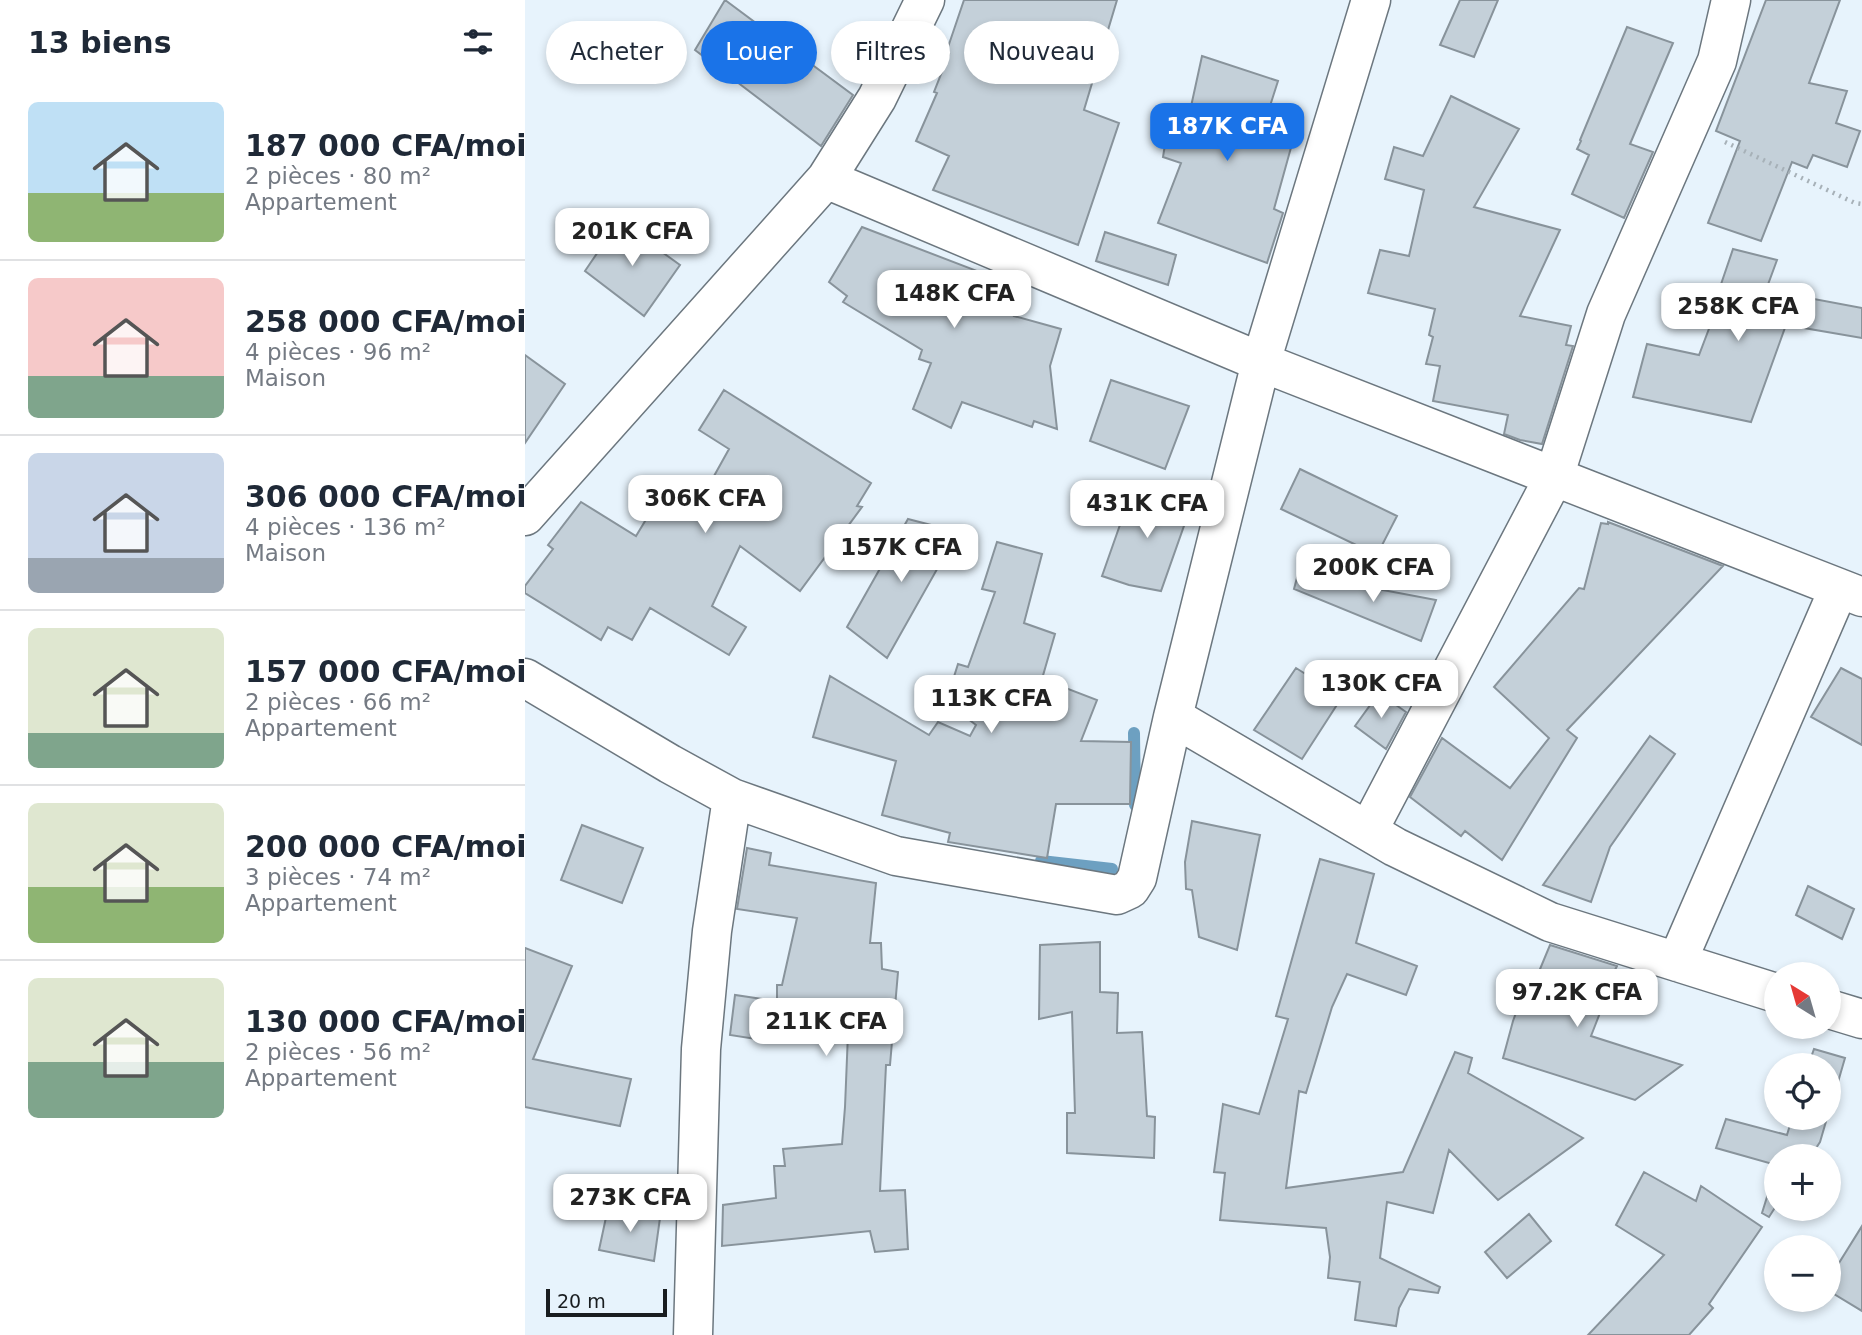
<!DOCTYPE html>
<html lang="fr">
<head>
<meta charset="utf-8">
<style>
  :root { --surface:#fff; --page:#f6f6f7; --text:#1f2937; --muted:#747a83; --line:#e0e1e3; --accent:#1a73e8 }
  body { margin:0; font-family:"DejaVu Sans",sans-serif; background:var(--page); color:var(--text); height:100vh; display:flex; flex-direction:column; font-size:26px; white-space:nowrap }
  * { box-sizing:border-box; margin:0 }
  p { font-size:23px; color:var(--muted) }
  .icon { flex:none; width:38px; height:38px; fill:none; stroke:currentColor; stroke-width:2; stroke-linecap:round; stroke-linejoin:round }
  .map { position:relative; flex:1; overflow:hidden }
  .details { display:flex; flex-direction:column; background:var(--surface); width:525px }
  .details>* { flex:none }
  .banner { position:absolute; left:21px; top:21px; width:665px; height:63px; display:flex; gap:14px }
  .needle { width:46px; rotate:323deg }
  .tools { position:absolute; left:1239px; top:962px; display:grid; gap:14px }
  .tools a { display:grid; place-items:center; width:77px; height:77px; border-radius:50%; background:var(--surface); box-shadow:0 4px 10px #0003; font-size:35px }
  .scale { position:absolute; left:21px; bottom:18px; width:121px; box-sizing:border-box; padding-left:7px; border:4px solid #191d20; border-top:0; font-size:19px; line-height:24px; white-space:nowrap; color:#191d20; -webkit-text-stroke:5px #e7f3fc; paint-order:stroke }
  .price { position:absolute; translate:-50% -60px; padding:0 16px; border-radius:14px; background:#fff; color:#222; font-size:23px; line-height:46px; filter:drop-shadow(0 2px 4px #0008) }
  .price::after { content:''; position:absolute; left:50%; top:42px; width:21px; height:16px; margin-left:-10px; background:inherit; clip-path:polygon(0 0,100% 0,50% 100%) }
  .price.current { background:var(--accent); color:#fff }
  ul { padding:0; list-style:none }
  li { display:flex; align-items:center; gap:21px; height:175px; padding:0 28px }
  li+li { border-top:2px solid var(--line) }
  li span { display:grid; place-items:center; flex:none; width:196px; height:140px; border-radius:10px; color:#555 }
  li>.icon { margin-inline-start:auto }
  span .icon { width:84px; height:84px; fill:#fffc; stroke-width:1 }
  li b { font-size:30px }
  h2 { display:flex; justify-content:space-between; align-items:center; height:84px; padding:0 28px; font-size:30px }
  .tag { padding:0 24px; border-radius:32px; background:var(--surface); box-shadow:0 4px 10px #0003; font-size:24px; line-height:63px }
  .tag.current { background:var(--accent); color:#fff }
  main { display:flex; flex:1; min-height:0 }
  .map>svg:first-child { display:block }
</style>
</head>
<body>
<main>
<section class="details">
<h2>13 biens<svg class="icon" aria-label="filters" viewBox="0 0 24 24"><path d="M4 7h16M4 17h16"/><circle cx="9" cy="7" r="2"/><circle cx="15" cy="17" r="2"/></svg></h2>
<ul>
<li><span style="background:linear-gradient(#bfe0f5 65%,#8fb573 0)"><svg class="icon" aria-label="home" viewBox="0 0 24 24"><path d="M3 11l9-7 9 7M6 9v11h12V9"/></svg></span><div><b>187 000 CFA/mois</b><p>2 pièces · 80 m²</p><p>Appartement</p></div></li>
<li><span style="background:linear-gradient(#f6c9c9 70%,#7fa58c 0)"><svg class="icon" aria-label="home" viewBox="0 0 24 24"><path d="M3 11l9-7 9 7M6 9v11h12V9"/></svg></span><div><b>258 000 CFA/mois</b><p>4 pièces · 96 m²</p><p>Maison</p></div></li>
<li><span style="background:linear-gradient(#c9d6e8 75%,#9aa5b1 0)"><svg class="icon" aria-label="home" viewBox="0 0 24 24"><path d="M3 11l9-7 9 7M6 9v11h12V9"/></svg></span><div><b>306 000 CFA/mois</b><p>4 pièces · 136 m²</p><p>Maison</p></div></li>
<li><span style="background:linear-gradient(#dfe7d0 75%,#7fa58c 0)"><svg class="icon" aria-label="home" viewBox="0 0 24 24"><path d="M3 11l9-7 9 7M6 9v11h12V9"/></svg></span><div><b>157 000 CFA/mois</b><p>2 pièces · 66 m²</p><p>Appartement</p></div></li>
<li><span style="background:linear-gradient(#dfe7d0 60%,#8fb573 0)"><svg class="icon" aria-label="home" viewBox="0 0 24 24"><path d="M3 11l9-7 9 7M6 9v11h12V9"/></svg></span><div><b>200 000 CFA/mois</b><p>3 pièces · 74 m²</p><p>Appartement</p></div></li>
<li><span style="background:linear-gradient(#dfe7d0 60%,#7fa58c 0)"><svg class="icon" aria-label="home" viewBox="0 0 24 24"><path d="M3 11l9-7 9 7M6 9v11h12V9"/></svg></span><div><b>130 000 CFA/mois</b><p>2 pièces · 56 m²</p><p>Appartement</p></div></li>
</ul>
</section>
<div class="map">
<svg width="1337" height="1335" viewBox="0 0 1337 1335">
  <rect width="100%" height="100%" fill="#e7f3fc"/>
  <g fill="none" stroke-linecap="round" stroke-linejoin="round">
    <path stroke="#6da0c1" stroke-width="12" d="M 609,733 L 610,805
      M 516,861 L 587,869"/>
  </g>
  <path fill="#c4d0d9" stroke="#88939b" stroke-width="2" d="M 200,0 L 328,95 L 296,146 L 170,50 Z
    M 439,0 L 592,0 L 559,110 L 594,123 L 553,245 L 408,190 L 424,156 L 391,141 L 412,93 L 409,92 L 424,54 L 421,53 Z
    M 935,0 L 973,0 L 949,57 L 915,45 Z
    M 1241,0 L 1315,0 L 1284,83 L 1322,91 L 1311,123 L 1335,131 L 1322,167 L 1288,155 L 1282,168 L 1267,162 L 1236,241 L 1183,223 L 1215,141 L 1191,131 Z
    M 1102,27 L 1148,43 L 1105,144 L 1128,152 L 1099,218 L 1047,194 L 1064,155 L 1052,149 L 1056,141 L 1055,140 Z
    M 677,56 L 753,81 L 736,134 L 767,144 L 749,209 L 758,213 L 742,263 L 633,223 L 656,163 L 638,157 L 644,120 L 662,125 Z
    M 926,96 L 994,129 L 949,207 L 1035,230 L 995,316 L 1046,326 L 1041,345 L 1048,346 L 1017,444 L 995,440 L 979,434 L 983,415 L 908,401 L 915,366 L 901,364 L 908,337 L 904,335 L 910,309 L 843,293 L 855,250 L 884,256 L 899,190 L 860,179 L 869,147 L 898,156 Z
    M 94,221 L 155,265 L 119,316 L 60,271 Z
    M 337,227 L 499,289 L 489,316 L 536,329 L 525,366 L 532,429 L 509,421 L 507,427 L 437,402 L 426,428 L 388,409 L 406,363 L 394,359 L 397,350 L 318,302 L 322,296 L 304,282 Z
    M 580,232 L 651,255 L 643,285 L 571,261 Z
    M 1208,249 L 1252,260 L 1241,290 L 1337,308 L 1337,338 L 1261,325 L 1226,422 L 1108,397 L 1122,344 L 1174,355 L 1196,297 L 1192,296 Z
    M 0,355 L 40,384 L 0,443 Z
    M 586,380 L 664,406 L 640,469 L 565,441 Z
    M 199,390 L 346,483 L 332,506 L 337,507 L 275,591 L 215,546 L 187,606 L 221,627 L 204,655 L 125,608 L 107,640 L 83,627 L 76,640 L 0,593 L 0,586 L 28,549 L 23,545 L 56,502 L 111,536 L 131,503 L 145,515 L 158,493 L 174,503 L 204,449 L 174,430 Z
    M 775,469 L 872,516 L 852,555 L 756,509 Z
    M 609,485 L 666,506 L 636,591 L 604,585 L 577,576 Z
    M 383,519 L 433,532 L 362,658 L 322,627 Z
    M 1083,522 L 1198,566 L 1042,730 L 1052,738 L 977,860 L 940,831 L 936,836 L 885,797 L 917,738 L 985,788 L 1024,738 L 969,687 L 1054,588 L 1059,589 L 1076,523 L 1083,524 Z
    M 472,542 L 517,554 L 499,623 L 530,634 L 517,679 L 572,700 L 556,741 L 606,742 L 605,804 L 531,804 L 522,858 L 423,842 L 425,833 L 357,815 L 371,761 L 288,737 L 305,676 L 404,735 L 413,722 L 445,736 L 451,725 L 421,702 L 433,664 L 443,667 L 470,592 L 457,589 Z
    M 773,574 L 911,600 L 896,641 L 769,589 Z
    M 771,668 L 817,697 L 777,759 L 729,730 Z
    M 1316,668 L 1337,679 L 1337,745 L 1286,717 Z
    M 854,693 L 881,712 L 861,749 L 830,726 Z
    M 1125,736 L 1150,754 L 1085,847 L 1066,902 L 1018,885 Z
    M 667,821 L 735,835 L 712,950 L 674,937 L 667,890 L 661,889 L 660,862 Z
    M 57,825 L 118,848 L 97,903 L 36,880 Z
    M 222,848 L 246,853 L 244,865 L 351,883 L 345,943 L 356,943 L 357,969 L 373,972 L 365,1065 L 361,1065 L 355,1191 L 380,1190 L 383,1249 L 350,1252 L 345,1231 L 197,1246 L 198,1205 L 251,1198 L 249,1166 L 260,1166 L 258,1149 L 317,1144 L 320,1107 L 323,1033 L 245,1034 L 244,1041 L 205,1035 L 210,995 L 252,1001 L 252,985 L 257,985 L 272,918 L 212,909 Z
    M 795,859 L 849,874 L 831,943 L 892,966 L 881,995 L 822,974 L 807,1007 L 781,1093 L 774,1091 L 761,1188 L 878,1172 L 930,1052 L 947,1058 L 943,1073 L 1058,1138 L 973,1200 L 924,1150 L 908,1213 L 862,1202 L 855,1258 L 915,1287 L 913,1293 L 884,1289 L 874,1308 L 871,1326 L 830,1320 L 835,1282 L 803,1278 L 805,1257 L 801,1228 L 695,1220 L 700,1173 L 689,1172 L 698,1104 L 734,1114 L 763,1019 L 751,1016 Z
    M 1283,886 L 1329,909 L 1317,939 L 1271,915 Z
    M 575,942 L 575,992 L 593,993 L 592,1033 L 617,1032 L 622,1116 L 630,1117 L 629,1158 L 542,1153 L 542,1113 L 550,1113 L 547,1012 L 514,1019 L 515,945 Z
    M 1025,945 L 1092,966 L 1075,998 L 1080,1000 L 1066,1036 L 1157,1065 L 1110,1100 L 978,1058 L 988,1021 L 1006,972 L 1013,974 Z
    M 0,948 L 47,966 L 8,1059 L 106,1079 L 95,1126 L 0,1107 Z
    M 1289,1049 L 1320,1058 L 1304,1113 L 1304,1066 L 1283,1066 Z
    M 1267,1118 L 1302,1118 L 1295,1142 L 1285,1157 L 1251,1157 L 1251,1165 L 1191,1148 L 1201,1119 L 1262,1135 Z
    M 1251,1168 L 1251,1206 L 1244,1217 L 1237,1213 Z
    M 1119,1172 L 1171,1201 L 1176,1186 L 1237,1227 L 1184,1304 L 1188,1308 L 1164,1335 L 1063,1335 L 1139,1255 L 1091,1225 Z
    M 83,1208 L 135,1218 L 129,1261 L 74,1250 Z
    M 1004,1214 L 1026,1241 L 982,1278 L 960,1252 Z
    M 1337,1226 L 1337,1311 L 1304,1291 L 1304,1279 Z"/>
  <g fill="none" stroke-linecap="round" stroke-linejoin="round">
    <g stroke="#6c777f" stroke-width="41">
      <path id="street" d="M 301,179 L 736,362 L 1337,597
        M 0,516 L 301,179 L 352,98 L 400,0
        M 0,678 L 145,764 L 207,798 L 371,856 L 592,895 L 605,889 L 612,878 L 648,717 L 736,362 L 846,0
        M 648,717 L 870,847 L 1025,922 L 1251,993
        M 843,831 L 1029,477 L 1081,314 L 1192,61 L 1206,0
        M 1152,962 L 1314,588
        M 1304,1009 L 1337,1019
        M 168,1335 L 176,1049 L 187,931 L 207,798"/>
    </g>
    <path stroke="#a7b1b8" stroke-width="4.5" stroke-dasharray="2 5" stroke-linecap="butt" d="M 1200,142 L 1330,203 L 1337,204"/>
    <use href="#street" stroke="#fff" stroke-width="38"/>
  </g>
</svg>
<div class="tools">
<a><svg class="needle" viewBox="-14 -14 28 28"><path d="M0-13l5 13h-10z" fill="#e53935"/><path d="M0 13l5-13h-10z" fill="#747a83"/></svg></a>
<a><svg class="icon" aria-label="locate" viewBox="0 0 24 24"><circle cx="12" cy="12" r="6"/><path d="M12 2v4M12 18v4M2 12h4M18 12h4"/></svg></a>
<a>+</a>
<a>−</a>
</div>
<div class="scale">20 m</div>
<b class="price current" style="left:702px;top:163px">187K CFA</b>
<b class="price" style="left:107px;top:268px">201K CFA</b>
<b class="price" style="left:429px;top:330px">148K CFA</b>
<b class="price" style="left:1213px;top:343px">258K CFA</b>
<b class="price" style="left:180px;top:535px">306K CFA</b>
<b class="price" style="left:622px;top:540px">431K CFA</b>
<b class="price" style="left:376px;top:584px">157K CFA</b>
<b class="price" style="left:848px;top:604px">200K CFA</b>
<b class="price" style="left:856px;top:720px">130K CFA</b>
<b class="price" style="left:466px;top:735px">113K CFA</b>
<b class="price" style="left:1052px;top:1029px">97.2K CFA</b>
<b class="price" style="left:301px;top:1058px">211K CFA</b>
<b class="price" style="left:105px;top:1234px">273K CFA</b>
<div class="banner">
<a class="tag">Acheter</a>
<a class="tag current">Louer</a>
<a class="tag">Filtres</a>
<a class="tag">Nouveau</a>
</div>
</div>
</main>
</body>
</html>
